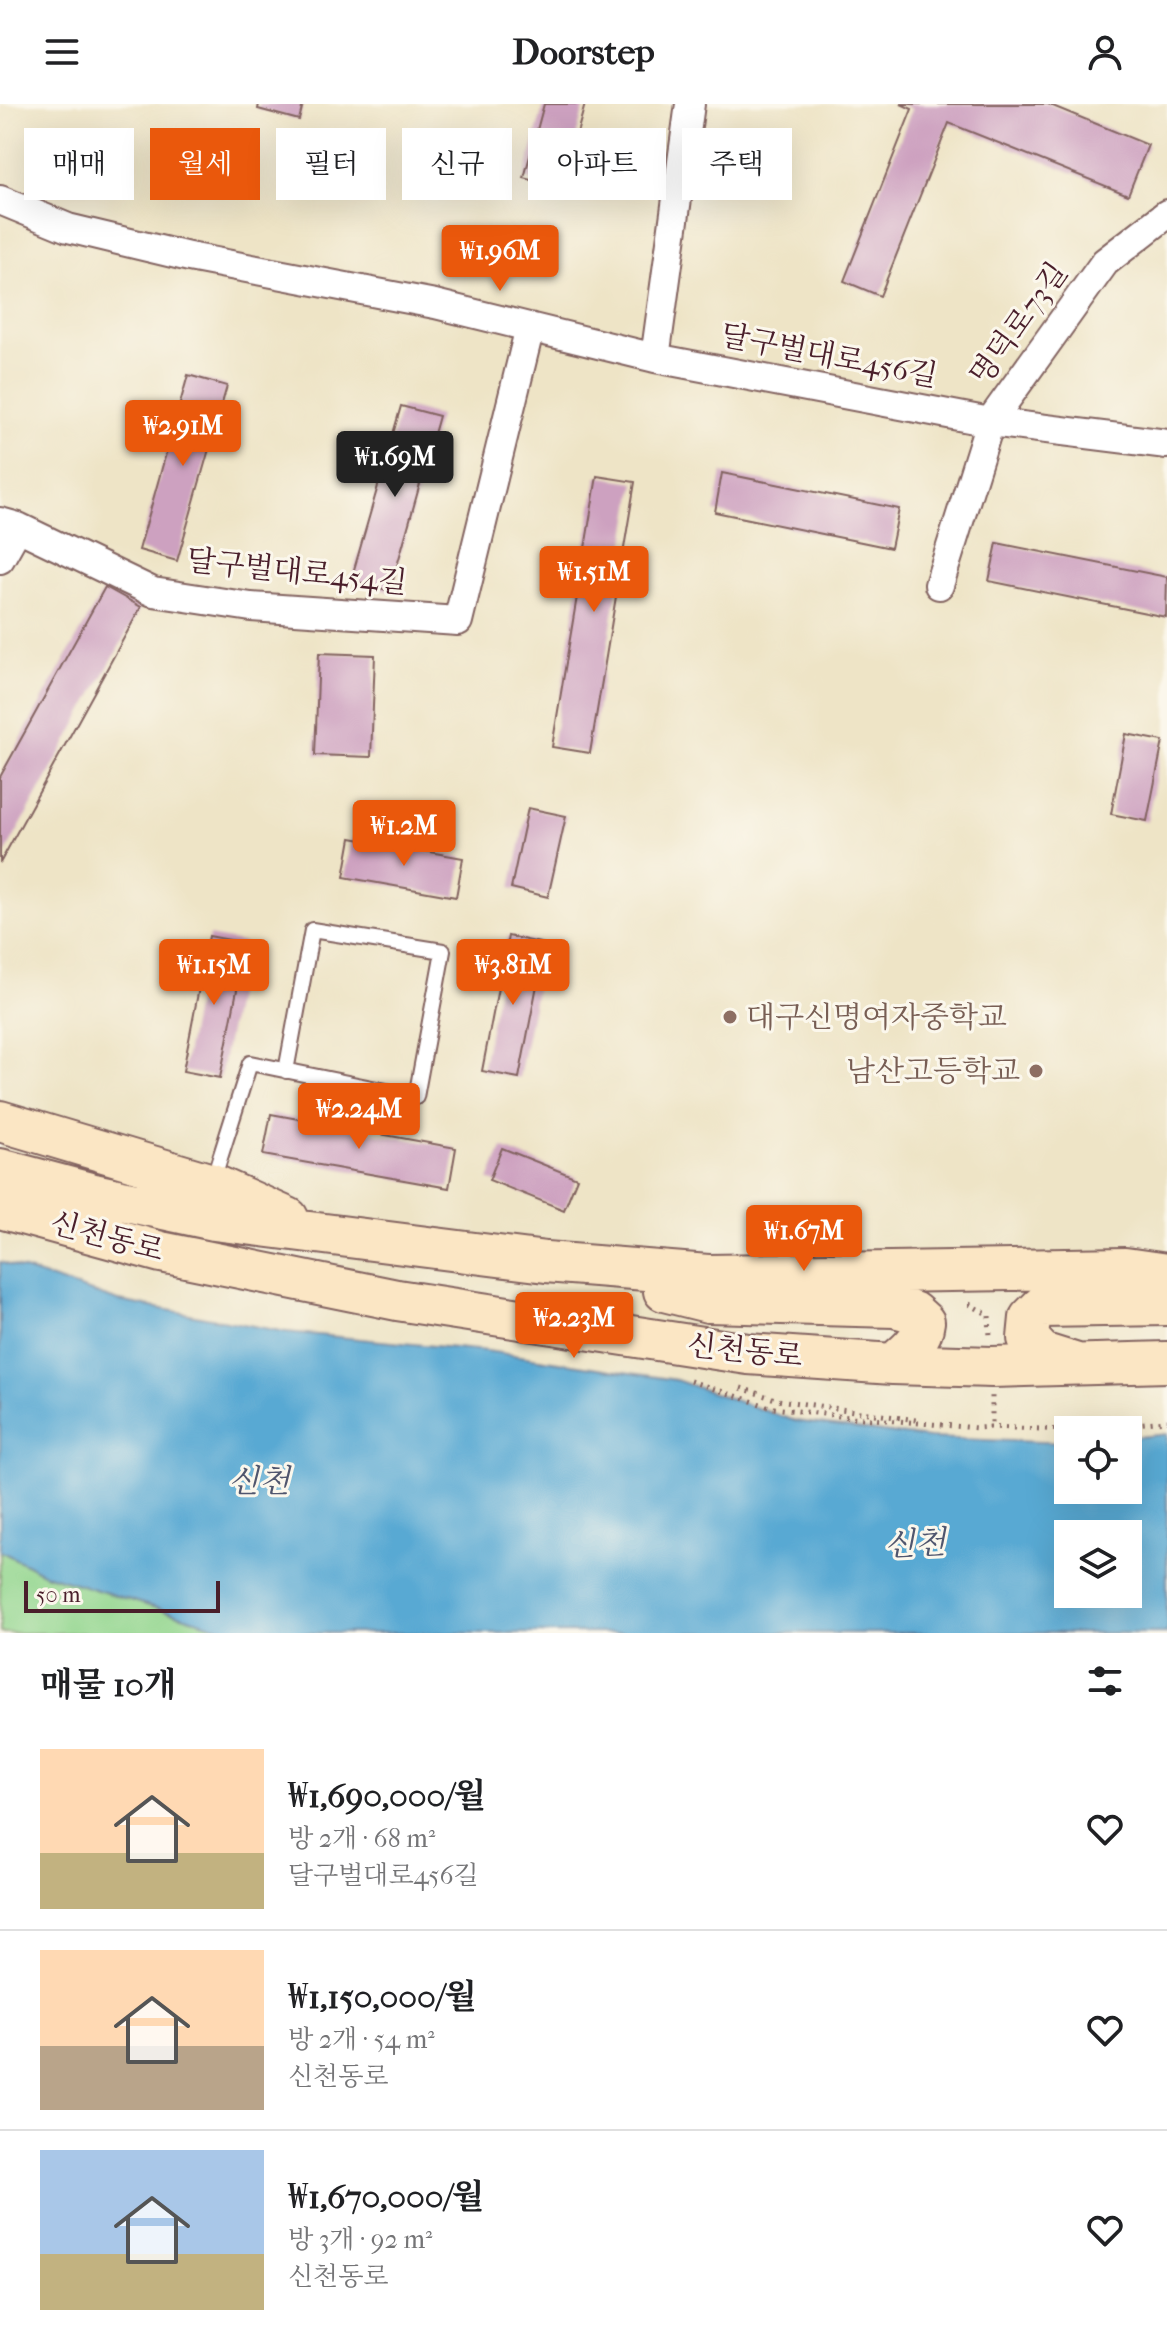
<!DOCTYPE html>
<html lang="ko">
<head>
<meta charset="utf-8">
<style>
  :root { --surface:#fff; --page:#f6f6f6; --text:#202124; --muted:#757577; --line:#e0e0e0; --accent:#ea580c }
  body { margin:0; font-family:"IM FELL French Canon","Noto Serif KR",serif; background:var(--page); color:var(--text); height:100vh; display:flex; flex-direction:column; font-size:30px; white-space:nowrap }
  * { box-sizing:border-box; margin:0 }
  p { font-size:26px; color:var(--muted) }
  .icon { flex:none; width:44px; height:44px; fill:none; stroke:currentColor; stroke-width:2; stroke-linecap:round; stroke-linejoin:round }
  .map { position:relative; height:1529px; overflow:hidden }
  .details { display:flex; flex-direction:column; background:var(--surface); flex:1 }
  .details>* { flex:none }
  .guide { position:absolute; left:24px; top:24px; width:1120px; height:72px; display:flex; gap:16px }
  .controls { position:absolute; left:1054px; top:1312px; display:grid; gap:16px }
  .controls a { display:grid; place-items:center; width:88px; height:88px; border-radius:0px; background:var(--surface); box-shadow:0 8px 32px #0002; font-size:40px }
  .scale { position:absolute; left:24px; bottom:20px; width:196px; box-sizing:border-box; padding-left:8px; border:4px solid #4a1f2b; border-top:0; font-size:22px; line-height:28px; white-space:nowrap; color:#4a1f2b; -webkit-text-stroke:6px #fbf7ec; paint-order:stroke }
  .price { position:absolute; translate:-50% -68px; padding:0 18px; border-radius:8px; background:var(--accent); color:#fff; font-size:26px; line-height:52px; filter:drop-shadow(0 2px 4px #0008) }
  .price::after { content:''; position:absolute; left:50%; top:48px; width:24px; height:18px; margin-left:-12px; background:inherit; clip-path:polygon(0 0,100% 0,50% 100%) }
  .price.current { background:#222; color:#fff }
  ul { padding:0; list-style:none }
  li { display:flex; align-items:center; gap:24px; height:200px; padding:0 40px }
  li+li { border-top:2px solid var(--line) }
  li span { display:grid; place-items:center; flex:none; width:224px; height:160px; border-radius:0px; color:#555 }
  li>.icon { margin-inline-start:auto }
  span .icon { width:96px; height:96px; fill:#fffc; stroke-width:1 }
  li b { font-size:34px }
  h2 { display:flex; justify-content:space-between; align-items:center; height:96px; padding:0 40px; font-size:34px }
  .chip { padding:0 28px; border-radius:0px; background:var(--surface); box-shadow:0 8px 32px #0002; font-size:28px; line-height:72px }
  .chip.current { background:var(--accent); color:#fff }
  header { display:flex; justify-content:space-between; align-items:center; height:104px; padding:0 40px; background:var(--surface); font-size:36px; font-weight:700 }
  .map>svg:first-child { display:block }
</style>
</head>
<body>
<header><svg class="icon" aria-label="menu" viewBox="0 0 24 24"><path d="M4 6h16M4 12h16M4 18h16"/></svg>Doorstep<svg class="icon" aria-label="person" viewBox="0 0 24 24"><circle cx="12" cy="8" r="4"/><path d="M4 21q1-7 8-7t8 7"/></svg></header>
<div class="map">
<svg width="1167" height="1529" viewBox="0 0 1167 1529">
  <rect width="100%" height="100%" fill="#fbf7ec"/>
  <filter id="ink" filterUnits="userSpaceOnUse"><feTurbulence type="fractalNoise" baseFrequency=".0125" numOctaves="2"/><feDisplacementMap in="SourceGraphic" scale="16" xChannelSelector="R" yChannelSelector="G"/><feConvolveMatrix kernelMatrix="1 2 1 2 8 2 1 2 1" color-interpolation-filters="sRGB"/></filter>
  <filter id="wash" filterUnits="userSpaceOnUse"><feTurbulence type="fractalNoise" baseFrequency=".006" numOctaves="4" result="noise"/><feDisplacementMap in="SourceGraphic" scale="32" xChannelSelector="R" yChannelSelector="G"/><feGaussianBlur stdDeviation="1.8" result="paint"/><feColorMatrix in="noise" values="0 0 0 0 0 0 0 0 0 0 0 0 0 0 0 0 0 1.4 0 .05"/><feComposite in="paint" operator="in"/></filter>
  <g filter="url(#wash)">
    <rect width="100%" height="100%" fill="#eee4c6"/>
    <path fill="#92d68e" stroke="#6e7a5c" stroke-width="2" d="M 0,1447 L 45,1470 L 238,1529 L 0,1529 Z"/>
    <path fill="#59a9d3" stroke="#52647f" stroke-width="2" fill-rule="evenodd" d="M 0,1158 L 119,1197 L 286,1228 L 487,1247 L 676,1276 L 795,1317 L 929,1334 L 1068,1339 L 1068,1386 L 1128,1386 L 1128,1334 L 1167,1330 L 1167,1529 L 238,1529 L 45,1470 L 0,1447 ZM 1068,1430 L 1128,1430 L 1128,1490 L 1068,1490 Z"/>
    <g id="blocks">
      <path fill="#cda1c0" d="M 259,0 L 303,0 L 299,16 L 258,5 Z
        M 544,0 L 585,0 L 562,84 L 524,74 Z
        M 901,0 L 1048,0 L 1148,41 L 1128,91 L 949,19 L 880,192 L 844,177 L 912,5 Z
        M 188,271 L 227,282 L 177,457 L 139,446 Z
        M 401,302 L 439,312 L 390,487 L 351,476 Z
        M 722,369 L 899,405 L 891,444 L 715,408 Z
        M 597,372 L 635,378 L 590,649 L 552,643 Z
        M 997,439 L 1167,473 L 1166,513 L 989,477 Z
        M 105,483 L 141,503 L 0,759 L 0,673 Z
        M 319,549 L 375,551 L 371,653 L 315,651 Z
        M 1126,630 L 1163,637 L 1147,717 L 1111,710 Z
        M 528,704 L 566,712 L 548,793 L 511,784 Z
        M 351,734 L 463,754 L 456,793 L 344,773 Z
        M 209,832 L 246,839 L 220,974 L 183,967 Z
        M 508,832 L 545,840 L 519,974 L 482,967 Z
        M 271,1010 L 456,1044 L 449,1084 L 263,1051 Z
        M 502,1044 L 577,1074 L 564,1106 L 489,1076 Z"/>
    </g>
  </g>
  <g filter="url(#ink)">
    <use href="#blocks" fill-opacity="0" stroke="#836461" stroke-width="2"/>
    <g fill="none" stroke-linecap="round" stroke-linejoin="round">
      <g stroke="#836461" stroke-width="18">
        <path id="service" d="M 213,1076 L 250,959 L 416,993 L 443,847 L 312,826 L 286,967"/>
      </g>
      <g stroke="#836461" stroke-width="32">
        <path id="minor" d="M 0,96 L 68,124 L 189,153 L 435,200 L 655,254 L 990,318 L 1167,340
          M 655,254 L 690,0
          M 0,418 L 18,423 L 153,488 L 251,503 L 458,517 L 530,223
          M 0,455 L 18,423
          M 939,481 L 990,318 L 1105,158 L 1167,110"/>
      </g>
      <g stroke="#836461" stroke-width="44">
        <path id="secondary" d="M 0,1017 L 212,1080 L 288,1114
          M 0,1065 L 94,1090 L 214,1116 L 546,1158 L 708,1171 L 1125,1164 L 1167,1170
          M 0,1104 L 161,1148 L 397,1196 L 748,1250 L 893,1260 L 992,1263 L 1167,1258
          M 664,1187 L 708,1198 L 894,1203 L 913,1208 L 924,1218 C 922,1237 907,1248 893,1260
          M 1074,1259 L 1042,1249 L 1028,1234 L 1030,1214 L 1041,1203 L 1167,1201"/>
      </g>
      <path stroke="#836461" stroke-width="5" stroke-dasharray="2 6" stroke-linecap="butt" d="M 969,1200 L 989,1211 L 990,1234
        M 690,1277 L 773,1304 L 840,1312 L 977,1324 L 992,1323 L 992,1292
        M 741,1284 L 778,1296 L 916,1316
        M 989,1323 L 1068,1326
        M 1071,1326 L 1167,1317"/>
      <use href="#service" stroke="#fff" stroke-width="14"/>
      <use href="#minor" stroke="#fff" stroke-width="28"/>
      <use href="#secondary" stroke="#fbe6c4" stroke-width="40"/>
    </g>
  </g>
  <g fill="#8d6e63" stroke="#fbf7ec" stroke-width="3">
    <circle cx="730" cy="913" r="8"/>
    <circle cx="1036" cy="967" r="8"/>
  </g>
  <g text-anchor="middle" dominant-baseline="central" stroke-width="6" stroke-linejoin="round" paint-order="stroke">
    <g font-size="30" fill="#4a1f2b" stroke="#fbf7ec">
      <text transform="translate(1019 220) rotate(-54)">명덕로73길</text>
      <text transform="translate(829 252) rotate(11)">달구벌대로456길</text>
      <text transform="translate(297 468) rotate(6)">달구벌대로454길</text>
      <text transform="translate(107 1133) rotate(15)">신천동로</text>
      <text transform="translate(745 1247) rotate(6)">신천동로</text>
    </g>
    <g font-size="30" fill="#785e54" stroke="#fbf7ec" text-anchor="start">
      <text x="746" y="913">대구신명여자중학교</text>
      <text x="1020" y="967" text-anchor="end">남산고등학교</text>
    </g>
    <g font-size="32" font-style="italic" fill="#50566e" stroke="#fbf7ec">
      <text x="259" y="1377">신천</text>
      <text transform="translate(915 1440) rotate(-3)">신천</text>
    </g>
  </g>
</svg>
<div class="controls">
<a><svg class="icon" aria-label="locate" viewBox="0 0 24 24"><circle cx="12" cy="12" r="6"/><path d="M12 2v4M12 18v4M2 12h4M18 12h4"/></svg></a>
<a><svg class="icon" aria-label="layers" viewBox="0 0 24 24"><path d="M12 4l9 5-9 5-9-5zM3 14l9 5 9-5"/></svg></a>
</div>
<div class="scale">50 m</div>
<b class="price" style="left:500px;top:189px">₩1.96M</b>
<b class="price" style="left:183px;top:364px">₩2.91M</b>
<b class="price current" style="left:395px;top:395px">₩1.69M</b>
<b class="price" style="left:594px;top:510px">₩1.51M</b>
<b class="price" style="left:404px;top:764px">₩1.2M</b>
<b class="price" style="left:214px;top:903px">₩1.15M</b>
<b class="price" style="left:513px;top:903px">₩3.81M</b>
<b class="price" style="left:359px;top:1047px">₩2.24M</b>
<b class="price" style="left:804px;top:1169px">₩1.67M</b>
<b class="price" style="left:574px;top:1256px">₩2.23M</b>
<div class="guide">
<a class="chip">매매</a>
<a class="chip current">월세</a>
<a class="chip">필터</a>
<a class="chip">신규</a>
<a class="chip">아파트</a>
<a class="chip">주택</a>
</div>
</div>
<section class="details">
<h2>매물 10개<svg class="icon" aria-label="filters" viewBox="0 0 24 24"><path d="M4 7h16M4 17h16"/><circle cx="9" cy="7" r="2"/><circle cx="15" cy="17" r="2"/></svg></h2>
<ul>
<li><span style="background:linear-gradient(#ffd9b3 65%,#c2b280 0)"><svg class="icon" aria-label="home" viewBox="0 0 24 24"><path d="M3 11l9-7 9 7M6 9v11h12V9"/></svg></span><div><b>₩1,690,000/월</b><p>방 2개 · 68 m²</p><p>달구벌대로456길</p></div><svg class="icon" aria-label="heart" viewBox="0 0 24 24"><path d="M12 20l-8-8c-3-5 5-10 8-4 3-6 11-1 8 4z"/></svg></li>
<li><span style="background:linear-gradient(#ffd9b3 60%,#b9a48a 0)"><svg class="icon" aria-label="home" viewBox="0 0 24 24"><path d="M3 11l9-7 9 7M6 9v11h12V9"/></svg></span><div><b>₩1,150,000/월</b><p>방 2개 · 54 m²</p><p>신천동로</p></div><svg class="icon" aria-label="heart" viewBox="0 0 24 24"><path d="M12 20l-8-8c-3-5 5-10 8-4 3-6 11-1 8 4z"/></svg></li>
<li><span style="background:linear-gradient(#a9c7e8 65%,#c2b280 0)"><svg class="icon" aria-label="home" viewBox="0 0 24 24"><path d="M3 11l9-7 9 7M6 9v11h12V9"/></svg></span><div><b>₩1,670,000/월</b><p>방 3개 · 92 m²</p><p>신천동로</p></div><svg class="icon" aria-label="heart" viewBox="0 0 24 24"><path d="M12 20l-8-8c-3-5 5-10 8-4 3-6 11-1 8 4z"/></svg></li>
</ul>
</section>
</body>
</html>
